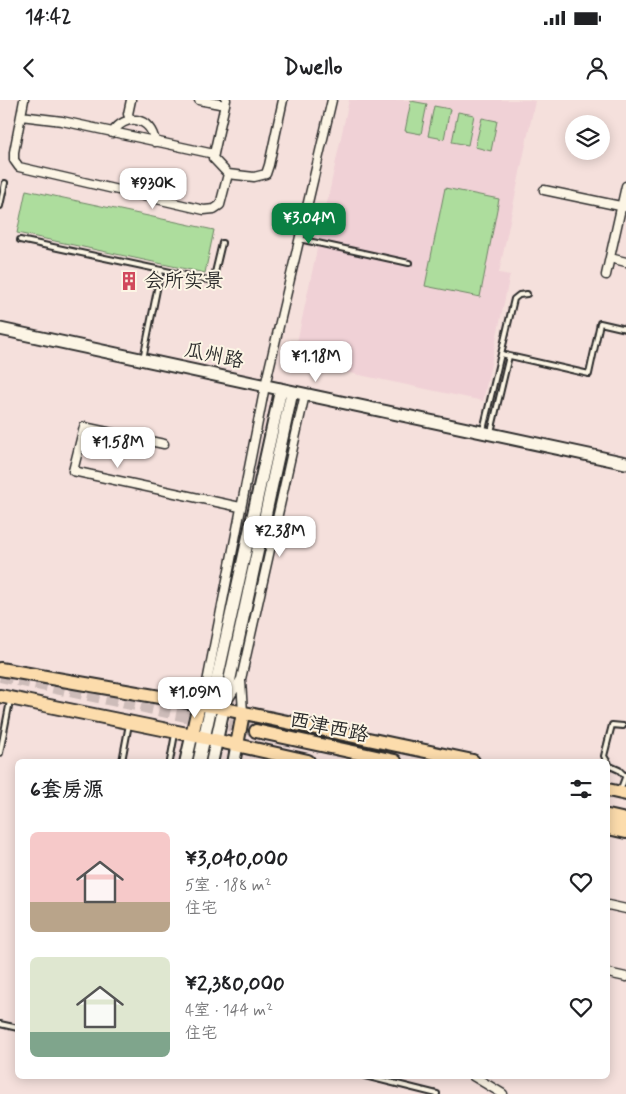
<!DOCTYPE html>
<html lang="zh">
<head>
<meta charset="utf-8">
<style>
  :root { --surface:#fff; --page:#f6f6f6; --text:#202124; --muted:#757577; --accent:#0b8043 }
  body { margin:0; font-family:Mynerve,"LXGW WenKai TC",sans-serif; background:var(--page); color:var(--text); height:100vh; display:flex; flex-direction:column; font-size:19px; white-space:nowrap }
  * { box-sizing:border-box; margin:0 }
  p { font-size:16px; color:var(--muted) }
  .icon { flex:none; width:28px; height:28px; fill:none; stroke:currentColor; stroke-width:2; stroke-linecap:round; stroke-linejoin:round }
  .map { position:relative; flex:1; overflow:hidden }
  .side { position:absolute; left:15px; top:659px; width:595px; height:320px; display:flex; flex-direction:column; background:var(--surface); border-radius:8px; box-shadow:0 2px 12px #0003 }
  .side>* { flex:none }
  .buttons { position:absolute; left:565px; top:15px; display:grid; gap:10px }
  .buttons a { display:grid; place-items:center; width:45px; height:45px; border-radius:50%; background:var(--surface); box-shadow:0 2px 12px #0003; font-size:25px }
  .price { position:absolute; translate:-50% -42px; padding:0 11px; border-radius:10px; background:#fff; color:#222; font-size:16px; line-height:32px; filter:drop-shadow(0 1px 2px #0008) }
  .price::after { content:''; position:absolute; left:50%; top:30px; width:15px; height:11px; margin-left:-8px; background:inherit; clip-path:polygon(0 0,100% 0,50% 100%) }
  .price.on { background:var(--accent); color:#fff }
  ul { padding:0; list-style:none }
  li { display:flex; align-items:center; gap:15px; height:125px; padding:0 15px }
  li span { display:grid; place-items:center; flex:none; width:140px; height:100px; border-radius:8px; color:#555 }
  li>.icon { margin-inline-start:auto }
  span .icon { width:60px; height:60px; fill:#fffc; stroke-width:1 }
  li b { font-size:21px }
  h2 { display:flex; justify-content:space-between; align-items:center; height:60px; padding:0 15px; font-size:21px }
  .status { display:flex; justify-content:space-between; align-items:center; height:35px; padding:0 25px; background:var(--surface); direction:ltr }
  .status svg { height:14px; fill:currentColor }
  header { display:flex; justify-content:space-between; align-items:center; height:65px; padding:0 15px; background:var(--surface); font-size:22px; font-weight:800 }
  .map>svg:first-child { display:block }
</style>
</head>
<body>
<div class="status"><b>14:42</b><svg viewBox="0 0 49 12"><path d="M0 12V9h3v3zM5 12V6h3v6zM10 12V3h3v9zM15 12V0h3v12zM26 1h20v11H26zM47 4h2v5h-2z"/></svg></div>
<header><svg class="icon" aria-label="back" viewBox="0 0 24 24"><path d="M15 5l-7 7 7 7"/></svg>Dwello<svg class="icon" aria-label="person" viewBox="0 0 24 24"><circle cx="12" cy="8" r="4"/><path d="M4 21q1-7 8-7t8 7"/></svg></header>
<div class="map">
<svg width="626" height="994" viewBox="0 0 626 994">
  <rect width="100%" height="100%" fill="#f5e0dc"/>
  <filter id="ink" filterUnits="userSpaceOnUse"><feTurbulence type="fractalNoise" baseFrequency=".02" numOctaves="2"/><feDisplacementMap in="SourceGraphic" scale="10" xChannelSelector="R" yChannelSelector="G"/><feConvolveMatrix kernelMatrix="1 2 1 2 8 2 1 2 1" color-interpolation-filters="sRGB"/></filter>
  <g filter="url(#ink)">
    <path fill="#f0d1d6" d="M 349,0 L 529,0 L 535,1 L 499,173 L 510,175 L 483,301 L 293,261 Z"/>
    <path fill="#addd9d" stroke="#6c8464" d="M 411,1 L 427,4 L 421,34 L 405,31 Z
      M 434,6 L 450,9 L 444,39 L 428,36 Z
      M 458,12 L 474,15 L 468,45 L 452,42 Z
      M 482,18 L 497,21 L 491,51 L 475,47 Z
      M 445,88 L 499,99 L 480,197 L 425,186 Z
      M 26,90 L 214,130 L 205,173 L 17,133 Z"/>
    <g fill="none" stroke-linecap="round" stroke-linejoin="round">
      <path stroke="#cdbcb9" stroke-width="12" stroke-dasharray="12 6" stroke-linecap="butt" d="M 0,576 L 256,631"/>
      <g stroke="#2b2b2b" stroke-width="8">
        <path id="lane" d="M 0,106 L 5,83
          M 299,139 L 409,163
          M 20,140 L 213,181 L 222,143
          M 501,254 L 589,274 L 600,223 L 626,229
          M 143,259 L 161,170
          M 483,330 L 514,199 L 519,195 L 527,194
          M 491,332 L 509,256
          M 0,653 L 10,601
          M 122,661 L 129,624
          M 170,661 L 175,634
          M 607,661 L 604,656 L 612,625 L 623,626
          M 608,662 L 610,666 L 619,670 L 625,676
          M 620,691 L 626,675
          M 0,924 L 18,928
          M 365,976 L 437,994"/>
      </g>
      <g stroke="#2b2b2b" stroke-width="11">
        <path id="street" d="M 24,0 L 14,52 L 14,60 L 19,67 L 204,110 L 214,109 L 220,105 L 228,74 L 254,77 L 266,74 L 269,65 L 283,0
          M 199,0 L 225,5
          M 226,0 L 213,58 L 228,74
          M 21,16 L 62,21 L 214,54
          M 130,19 L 128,14 L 131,0
          M 112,33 C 126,12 151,17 155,42
          M 544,90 L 625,107
          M 610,158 L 626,162
          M 606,175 L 626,86
          M 164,344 L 84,327 L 73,371 L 240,407
          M 241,580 L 243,613
          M 228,600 L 241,579 L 305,294
          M 210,601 L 207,582 L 265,286 L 332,0
          M 608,805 L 626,809
          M 608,873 L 626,877
          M 473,976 L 503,994"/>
      </g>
      <g stroke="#2b2b2b" stroke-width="15">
        <path id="secondary" d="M 0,229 L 626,363
          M 186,661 L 192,635
          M 199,661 L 281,289
          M 212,661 L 292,292
          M 234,661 L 237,645"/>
      </g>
      <g stroke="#2b2b2b" stroke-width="16">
        <path id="primary" d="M 0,569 L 211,606 L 473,661
          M 0,596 L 192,635 L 308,661
          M 256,631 L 395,661
          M 192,635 L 199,604
          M 237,645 L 243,613
          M 608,690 L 626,694
          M 608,716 L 626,720
          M 608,728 L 626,732"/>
      </g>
      <use href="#lane" stroke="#fcf5e5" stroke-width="4"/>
      <use href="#street" stroke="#fcf5e5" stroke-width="8"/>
      <use href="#secondary" stroke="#fcf5e5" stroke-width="11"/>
      <use href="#primary" stroke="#fcdcac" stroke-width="12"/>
    </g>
  </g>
  <defs>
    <g id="building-bare" transform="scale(1.5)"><path d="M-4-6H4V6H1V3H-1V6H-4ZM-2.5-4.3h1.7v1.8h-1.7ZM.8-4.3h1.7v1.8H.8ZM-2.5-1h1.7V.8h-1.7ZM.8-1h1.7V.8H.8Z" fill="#d1495b" stroke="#fcf5e5" stroke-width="2.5" paint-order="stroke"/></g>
  </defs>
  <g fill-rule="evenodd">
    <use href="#building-bare" x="129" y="181"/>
  </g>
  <g text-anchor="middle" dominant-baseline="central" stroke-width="4" stroke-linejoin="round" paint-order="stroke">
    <g font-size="20" fill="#2b2b2b" stroke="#fcf5e5" text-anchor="start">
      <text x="144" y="181">会所实景</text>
    </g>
    <g font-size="20" fill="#2b2b2b" stroke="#fcf5e5">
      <text transform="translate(214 256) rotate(12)">瓜州路</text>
      <text transform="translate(329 628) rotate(12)">西津西路</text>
    </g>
  </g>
</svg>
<div class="buttons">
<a><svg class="icon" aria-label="layers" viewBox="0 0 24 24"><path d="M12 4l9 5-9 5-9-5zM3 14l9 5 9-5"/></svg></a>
</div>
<b class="price" style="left:153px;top:110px">¥930K</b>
<b class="price on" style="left:309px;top:145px">¥3.04M</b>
<b class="price" style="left:316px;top:283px">¥1.18M</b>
<b class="price" style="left:118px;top:369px">¥1.58M</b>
<b class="price" style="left:280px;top:458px">¥2.38M</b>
<b class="price" style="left:195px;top:619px">¥1.09M</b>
<section class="side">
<h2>6套房源<svg class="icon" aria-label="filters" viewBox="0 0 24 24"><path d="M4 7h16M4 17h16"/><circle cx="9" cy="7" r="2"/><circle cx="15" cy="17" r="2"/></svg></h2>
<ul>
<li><span style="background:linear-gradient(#f6c9c9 70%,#b9a48a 0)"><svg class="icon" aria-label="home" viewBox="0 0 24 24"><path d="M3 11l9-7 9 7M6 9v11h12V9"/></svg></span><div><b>¥3,040,000</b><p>5室 · 188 m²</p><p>住宅</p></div><svg class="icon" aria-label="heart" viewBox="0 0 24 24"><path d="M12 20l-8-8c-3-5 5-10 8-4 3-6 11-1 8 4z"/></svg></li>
<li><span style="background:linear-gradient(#dfe7d0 75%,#7fa58c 0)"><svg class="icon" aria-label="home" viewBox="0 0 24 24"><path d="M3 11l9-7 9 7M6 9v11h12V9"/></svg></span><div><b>¥2,380,000</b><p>4室 · 144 m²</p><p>住宅</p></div><svg class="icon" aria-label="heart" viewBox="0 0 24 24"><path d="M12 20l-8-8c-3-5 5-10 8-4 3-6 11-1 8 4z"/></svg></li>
</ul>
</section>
</div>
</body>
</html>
